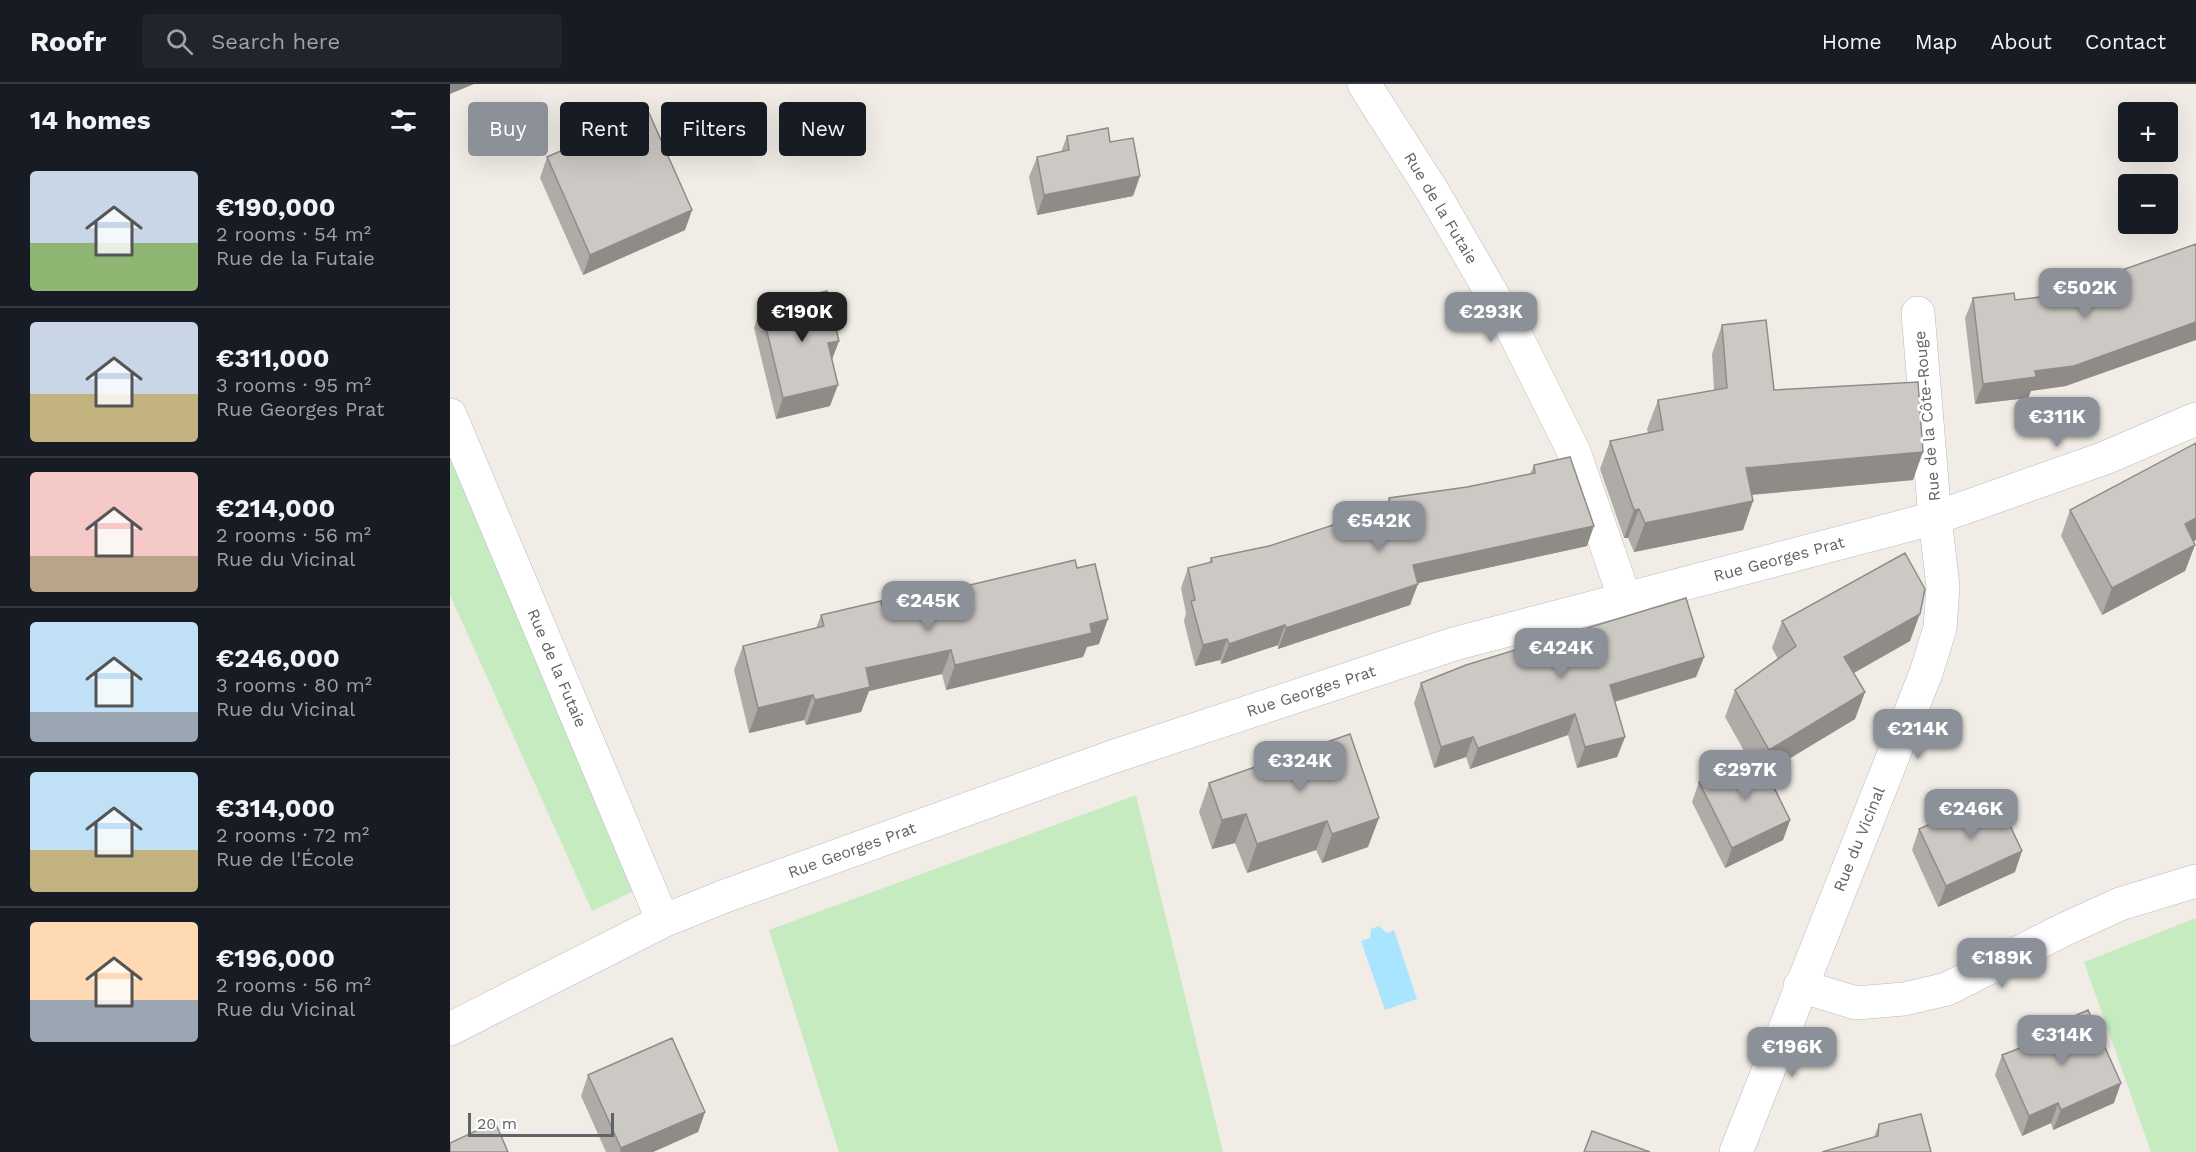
<!DOCTYPE html>
<html lang="en">
<head>
<meta charset="utf-8">
<style>
  :root { --surface:#171b24; --page:#20242c; --text:#f1f3f6; --muted:#9ea1a6; --line:#363941; --accent:#8c9099 }
  body { margin:0; font-family:"Work Sans",sans-serif; background:var(--page); color:var(--text); height:100vh; display:flex; flex-direction:column; font-size:22px; white-space:nowrap }
  * { box-sizing:border-box; margin:0 }
  p { font-size:20px; color:var(--muted) }
  .icon { flex:none; width:33px; height:33px; fill:none; stroke:currentColor; stroke-width:2; stroke-linecap:round; stroke-linejoin:round }
  .map { position:relative; flex:1; overflow:hidden }
  .drawer { display:flex; flex-direction:column; background:var(--surface); width:450px }
  .drawer>* { flex:none }
  .banner { position:absolute; left:18px; top:18px; width:570px; height:54px; display:flex; gap:12px }
  .buttons { position:absolute; left:1668px; top:18px; display:grid; gap:12px }
  .buttons a { display:grid; place-items:center; width:60px; height:60px; border-radius:6px; background:var(--surface); box-shadow:0 6px 24px #0002; font-size:30px }
  .scale { position:absolute; left:18px; bottom:15px; width:146px; box-sizing:border-box; padding-left:6px; border:3px solid #5e6468; border-top:0; font-size:16px; line-height:21px; white-space:nowrap; color:#5e6468; -webkit-text-stroke:4px #fff; paint-order:stroke }
  .price { position:absolute; translate:-50% -51px; padding:0 14px; border-radius:12px; background:var(--accent); color:#fff; font-size:20px; line-height:39px; filter:drop-shadow(0 2px 3px #0008) }
  .price::after { content:''; position:absolute; left:50%; top:36px; width:18px; height:14px; margin-left:-9px; background:inherit; clip-path:polygon(0 0,100% 0,50% 100%) }
  .price.selected { background:#222; color:#fff }
  ul { padding:0; list-style:none }
  li { display:flex; align-items:center; gap:18px; height:150px; padding:0 30px }
  li+li { border-top:2px solid var(--line) }
  li span { display:grid; place-items:center; flex:none; width:168px; height:120px; border-radius:6px; color:#555 }
  li>.icon { margin-inline-start:auto }
  span .icon { width:72px; height:72px; fill:#fffc; stroke-width:1 }
  li b { font-size:26px }
  h2 { display:flex; justify-content:space-between; align-items:center; height:72px; padding:0 30px; font-size:26px }
  .chip { padding:0 21px; border-radius:6px; background:var(--surface); box-shadow:0 6px 24px #0002; font-size:21px; line-height:54px }
  .chip.selected { background:var(--accent); color:#fff }
  header { display:flex; align-items:center; gap:36px; box-sizing:border-box; height:84px; padding:0 30px; background:var(--surface); border-bottom:2px solid var(--line) }
  header strong { font-size:28px }
  nav { display:flex; gap:33px; margin-inline-start:auto; font-size:21px }
  .search { width:420px; height:54px; background:var(--page); display:flex; align-items:center; gap:15px; box-sizing:border-box; padding:0 21px; border-radius:6px; color:var(--muted); font-size:22px }
  main { display:flex; flex:1; min-height:0 }
  .map>svg:first-child { display:block }
</style>
</head>
<body>
<header>
<strong>Roofr</strong>
<div class="search"><svg class="icon" aria-label="search" viewBox="0 0 24 24"><circle cx="10" cy="10" r="6"/><path d="M15 15l6 6"/></svg>Search here</div>
<nav><a>Home</a><a>Map</a><a>About</a><a>Contact</a></nav>
</header>
<main>
<section class="drawer">
<h2>14 homes<svg class="icon" aria-label="filters" viewBox="0 0 24 24"><path d="M4 7h16M4 17h16"/><circle cx="9" cy="7" r="2"/><circle cx="15" cy="17" r="2"/></svg></h2>
<ul>
<li><span style="background:linear-gradient(#c9d6e8 60%,#8fb573 0)"><svg class="icon" aria-label="home" viewBox="0 0 24 24"><path d="M3 11l9-7 9 7M6 9v11h12V9"/></svg></span><div><b>€190,000</b><p>2 rooms · 54 m²</p><p>Rue de la Futaie</p></div></li>
<li><span style="background:linear-gradient(#c9d6e8 60%,#c2b280 0)"><svg class="icon" aria-label="home" viewBox="0 0 24 24"><path d="M3 11l9-7 9 7M6 9v11h12V9"/></svg></span><div><b>€311,000</b><p>3 rooms · 95 m²</p><p>Rue Georges Prat</p></div></li>
<li><span style="background:linear-gradient(#f6c9c9 70%,#b9a48a 0)"><svg class="icon" aria-label="home" viewBox="0 0 24 24"><path d="M3 11l9-7 9 7M6 9v11h12V9"/></svg></span><div><b>€214,000</b><p>2 rooms · 56 m²</p><p>Rue du Vicinal</p></div></li>
<li><span style="background:linear-gradient(#bfe0f5 75%,#9aa5b1 0)"><svg class="icon" aria-label="home" viewBox="0 0 24 24"><path d="M3 11l9-7 9 7M6 9v11h12V9"/></svg></span><div><b>€246,000</b><p>3 rooms · 80 m²</p><p>Rue du Vicinal</p></div></li>
<li><span style="background:linear-gradient(#bfe0f5 65%,#c2b280 0)"><svg class="icon" aria-label="home" viewBox="0 0 24 24"><path d="M3 11l9-7 9 7M6 9v11h12V9"/></svg></span><div><b>€314,000</b><p>2 rooms · 72 m²</p><p>Rue de l'École</p></div></li>
<li><span style="background:linear-gradient(#ffd9b3 65%,#9aa5b1 0)"><svg class="icon" aria-label="home" viewBox="0 0 24 24"><path d="M3 11l9-7 9 7M6 9v11h12V9"/></svg></span><div><b>€196,000</b><p>2 rooms · 56 m²</p><p>Rue du Vicinal</p></div></li>
</ul>
</section>
<div class="map">
<svg width="1746" height="1068" viewBox="0 0 1746 1068">
  <rect width="100%" height="100%" fill="#f1ede6"/>
  <path fill="#c6ebc1" d="M 0,331 L 199,800 L 142,827 L 0,511 Z
    M 686,711 L 773,1068 L 389,1068 L 319,846 Z
    M 1746,834 L 1746,1068 L 1701,1068 L 1634,878 Z"/>
  <path fill="#a9e5ff" d="M 929,842 L 937,849 L 944,846 L 967,915 L 935,926 L 911,857 L 920,854 L 921,845 Z"/>
  <g fill="none" stroke-linecap="round" stroke-linejoin="round">
    <g stroke="#b7babe" stroke-width="34">
      <path id="street" d="M 914,0 L 983,108 L 1063,246 L 1124,368 L 1175,515
        M 1468,229 L 1485,434
        M 1350,902 L 1406,919 L 1454,915 L 1497,905 L 1613,846 L 1670,820 L 1746,797"/>
    </g>
    <g stroke="#b5babf" stroke-width="34">
      <path id="secondary" d="M 0,331 L 213,837
        M 0,945 L 213,837 L 275,812 L 662,673 L 1004,560 L 1485,434 L 1655,374 L 1746,335
        M 1286,1068 L 1476,589 L 1490,544 L 1493,503 L 1485,434"/>
    </g>
    <use href="#street" stroke="#fff" stroke-width="33"/>
    <use href="#secondary" stroke="#fff" stroke-width="33"/>
  </g>
  <path fill="#afaca8" d="M 617,52 L 660,58 L 690,92 L 683,112 L 587,131 L 579,93 L 587,73 L 611,68 Z
    M 97,73 L 242,126 L 235,146 L 133,191 L 90,94 Z
    M 1746,160 L 1616,302 L 1581,307 L 1578,314 L 1525,320 L 1515,234 L 1523,214 L 1565,216 L 1653,205 L 1658,191 Z
    M 311,223 L 389,257 L 382,276 L 380,322 L 326,335 L 304,244 Z
    M 1272,241 L 1324,306 L 1463,396 L 1302,411 L 1303,417 L 1293,446 L 1184,468 L 1178,454 L 1174,454 L 1150,385 L 1160,357 L 1198,349 L 1197,345 L 1208,316 L 1264,306 L 1262,270 Z
    M 1746,359 L 1746,456 L 1743,457 L 1745,461 L 1735,487 L 1652,531 L 1611,452 L 1620,426 Z
    M 1084,381 L 1137,462 L 967,499 L 960,521 L 828,565 L 828,561 L 771,580 L 770,576 L 745,582 L 734,537 L 736,529 L 731,504 L 738,484 L 759,479 L 761,474 L 819,462 L 935,424 L 939,414 L 1017,403 L 1080,390 Z
    M 432,522 L 649,560 L 637,563 L 633,573 L 496,606 L 492,590 L 419,607 L 411,628 L 356,641 L 354,636 L 299,649 L 284,586 L 293,562 L 366,544 L 371,531 Z
    M 1332,537 L 1460,557 L 1404,589 L 1415,608 L 1405,635 L 1317,688 L 1340,736 L 1333,756 L 1275,784 L 1242,718 L 1249,698 L 1298,674 L 1275,633 L 1285,606 L 1328,575 L 1322,564 Z
    M 1254,573 L 1246,593 L 1165,618 L 1175,653 L 1167,673 L 1127,684 L 1118,651 L 1020,685 L 1016,673 L 984,684 L 964,619 L 971,599 Z
    M 900,650 L 918,763 L 872,779 L 866,766 L 797,789 L 785,759 L 762,765 L 749,728 L 759,699 Z
    M 1469,745 L 1565,788 L 1488,823 L 1462,766 Z
    M 1588,948 L 1664,1019 L 1603,1046 L 1601,1039 L 1572,1052 L 1545,991 L 1552,971 L 1584,959 Z
    M 138,991 L 255,1028 L 248,1048 L 203,1068 L 156,1068 L 131,1012 Z
    M 1429,1040 L 1481,1068 L 1424,1053 Z"/>
  <path fill="#8f8c88" d="M 0,0 L 24,0 L 0,10 Z
    M 690,92 L 683,112 L 587,131 L 594,111 Z
    M 242,126 L 235,146 L 133,191 L 140,171 Z
    M 1746,238 L 1746,256 L 1616,302 L 1581,307 L 1578,314 L 1525,320 L 1533,300 Z
    M 389,257 L 381,277 L 378,259 Z
    M 388,301 L 380,322 L 326,335 L 333,314 Z
    M 1473,368 L 1463,396 L 1286,412 L 1296,384 Z
    M 1303,417 L 1293,446 L 1184,468 L 1195,439 Z
    M 1189,425 L 1178,454 L 1174,454 L 1184,426 Z
    M 1746,434 L 1746,456 L 1725,466 L 1735,440 Z
    M 1144,442 L 1137,462 L 955,502 L 963,481 Z
    M 1745,461 L 1735,487 L 1652,531 L 1662,504 Z
    M 968,500 L 960,521 L 828,565 L 836,544 Z
    M 1470,530 L 1460,557 L 1384,600 L 1394,573 Z
    M 658,535 L 649,560 L 637,563 L 633,573 L 496,606 L 505,581 Z
    M 835,541 L 828,561 L 771,580 L 779,560 Z
    M 777,555 L 770,576 L 745,582 L 753,561 Z
    M 501,566 L 492,590 L 419,607 L 411,628 L 356,641 L 365,616 L 416,584 Z
    M 1254,573 L 1246,593 L 1153,621 L 1160,601 Z
    M 1415,608 L 1405,635 L 1309,693 L 1319,666 Z
    M 363,611 L 354,636 L 299,649 L 308,624 Z
    M 1125,630 L 1118,651 L 1020,685 L 1028,664 Z
    M 1023,653 L 1016,673 L 984,684 L 991,663 Z
    M 1175,653 L 1167,673 L 1127,684 L 1135,663 Z
    M 796,730 L 785,759 L 762,765 L 772,736 Z
    M 929,734 L 918,763 L 872,779 L 882,750 Z
    M 1340,736 L 1333,756 L 1275,784 L 1282,764 Z
    M 877,737 L 866,766 L 797,789 L 807,760 Z
    M 1572,767 L 1565,788 L 1488,823 L 1496,802 Z
    M 1671,999 L 1664,1019 L 1603,1046 L 1611,1026 Z
    M 1608,1019 L 1601,1039 L 1572,1052 L 1579,1032 Z
    M 255,1028 L 248,1048 L 203,1068 L 170,1068 L 171,1064 Z"/>
  <path fill="#ccc8c3" stroke="#8f8c88" stroke-width="1.5" d="M 199,29 L 242,126 L 140,171 L 97,73 Z
    M 658,44 L 660,58 L 683,54 L 690,92 L 594,111 L 587,73 L 619,66 L 617,52 Z
    M 1746,160 L 1746,238 L 1624,282 L 1585,287 L 1586,293 L 1533,300 L 1523,214 L 1564,209 L 1565,216 L 1663,204 L 1658,191 Z
    M 377,207 L 389,257 L 378,259 L 388,301 L 333,314 L 311,223 Z
    M 1316,236 L 1324,306 L 1468,298 L 1473,368 L 1296,384 L 1303,417 L 1195,439 L 1189,425 L 1184,426 L 1160,357 L 1213,346 L 1208,316 L 1277,304 L 1272,241 Z
    M 1746,359 L 1746,434 L 1735,440 L 1745,461 L 1662,504 L 1620,426 Z
    M 1120,373 L 1144,442 L 963,481 L 968,500 L 836,544 L 835,541 L 779,560 L 777,555 L 753,561 L 741,517 L 745,516 L 738,484 L 762,478 L 761,474 L 819,462 L 941,422 L 939,414 L 1017,403 L 1085,389 L 1084,381 Z
    M 1455,469 L 1475,505 L 1470,530 L 1394,573 L 1415,608 L 1319,666 L 1285,606 L 1346,562 L 1332,537 Z
    M 625,476 L 627,484 L 645,480 L 658,535 L 640,540 L 642,549 L 505,581 L 501,566 L 416,584 L 420,603 L 365,616 L 363,611 L 308,624 L 293,562 L 374,542 L 371,531 L 431,517 L 432,522 Z
    M 1236,514 L 1254,573 L 1160,601 L 1175,653 L 1135,663 L 1125,630 L 1028,664 L 1023,653 L 991,663 L 971,599 L 1016,581 Z
    M 900,650 L 929,734 L 882,750 L 877,737 L 807,760 L 796,730 L 772,736 L 759,699 Z
    M 1307,669 L 1340,736 L 1282,764 L 1249,698 Z
    M 1545,710 L 1572,767 L 1496,802 L 1469,745 Z
    M 1638,926 L 1671,999 L 1611,1026 L 1608,1019 L 1579,1032 L 1552,971 L 1586,958 L 1588,948 Z
    M 222,954 L 255,1028 L 171,1064 L 138,991 Z
    M 1471,1030 L 1481,1068 L 1372,1068 L 1428,1052 L 1429,1040 Z
    M 45,1038 L 58,1068 L 0,1068 L 0,1059 Z
    M 1142,1047 L 1200,1068 L 1134,1068 Z"/>
  <g text-anchor="middle" dominant-baseline="central" stroke-width="5" stroke-linejoin="round" paint-order="stroke">
    <g font-size="16" fill="#5e6468" stroke="#fff">
      <text transform="translate(991 124) rotate(59)">Rue de la Futaie</text>
      <text transform="translate(1477 332) rotate(-95)">Rue de la Côte-Rouge</text>
      <text transform="translate(1329 475) rotate(-15)">Rue Georges Prat</text>
      <text transform="translate(107 584) rotate(67)">Rue de la Futaie</text>
      <text transform="translate(861 607) rotate(-18)">Rue Georges Prat</text>
      <text transform="translate(1409 755) rotate(-68)">Rue du Vicinal</text>
      <text transform="translate(402 766) rotate(-20)">Rue Georges Prat</text>
    </g>
  </g>
</svg>
<div class="buttons">
<a>+</a>
<a>−</a>
</div>
<div class="scale">20 m</div>
<b class="price" style="left:1635px;top:235px">€502K</b>
<b class="price selected" style="left:352px;top:259px">€190K</b>
<b class="price" style="left:1041px;top:259px">€293K</b>
<b class="price" style="left:1607px;top:364px">€311K</b>
<b class="price" style="left:929px;top:468px">€542K</b>
<b class="price" style="left:478px;top:548px">€245K</b>
<b class="price" style="left:1111px;top:595px">€424K</b>
<b class="price" style="left:1468px;top:676px">€214K</b>
<b class="price" style="left:850px;top:708px">€324K</b>
<b class="price" style="left:1295px;top:717px">€297K</b>
<b class="price" style="left:1521px;top:756px">€246K</b>
<b class="price" style="left:1552px;top:905px">€189K</b>
<b class="price" style="left:1612px;top:982px">€314K</b>
<b class="price" style="left:1342px;top:994px">€196K</b>
<div class="banner">
<a class="chip selected">Buy</a>
<a class="chip">Rent</a>
<a class="chip">Filters</a>
<a class="chip">New</a>
</div>
</div>
</main>
</body>
</html>
